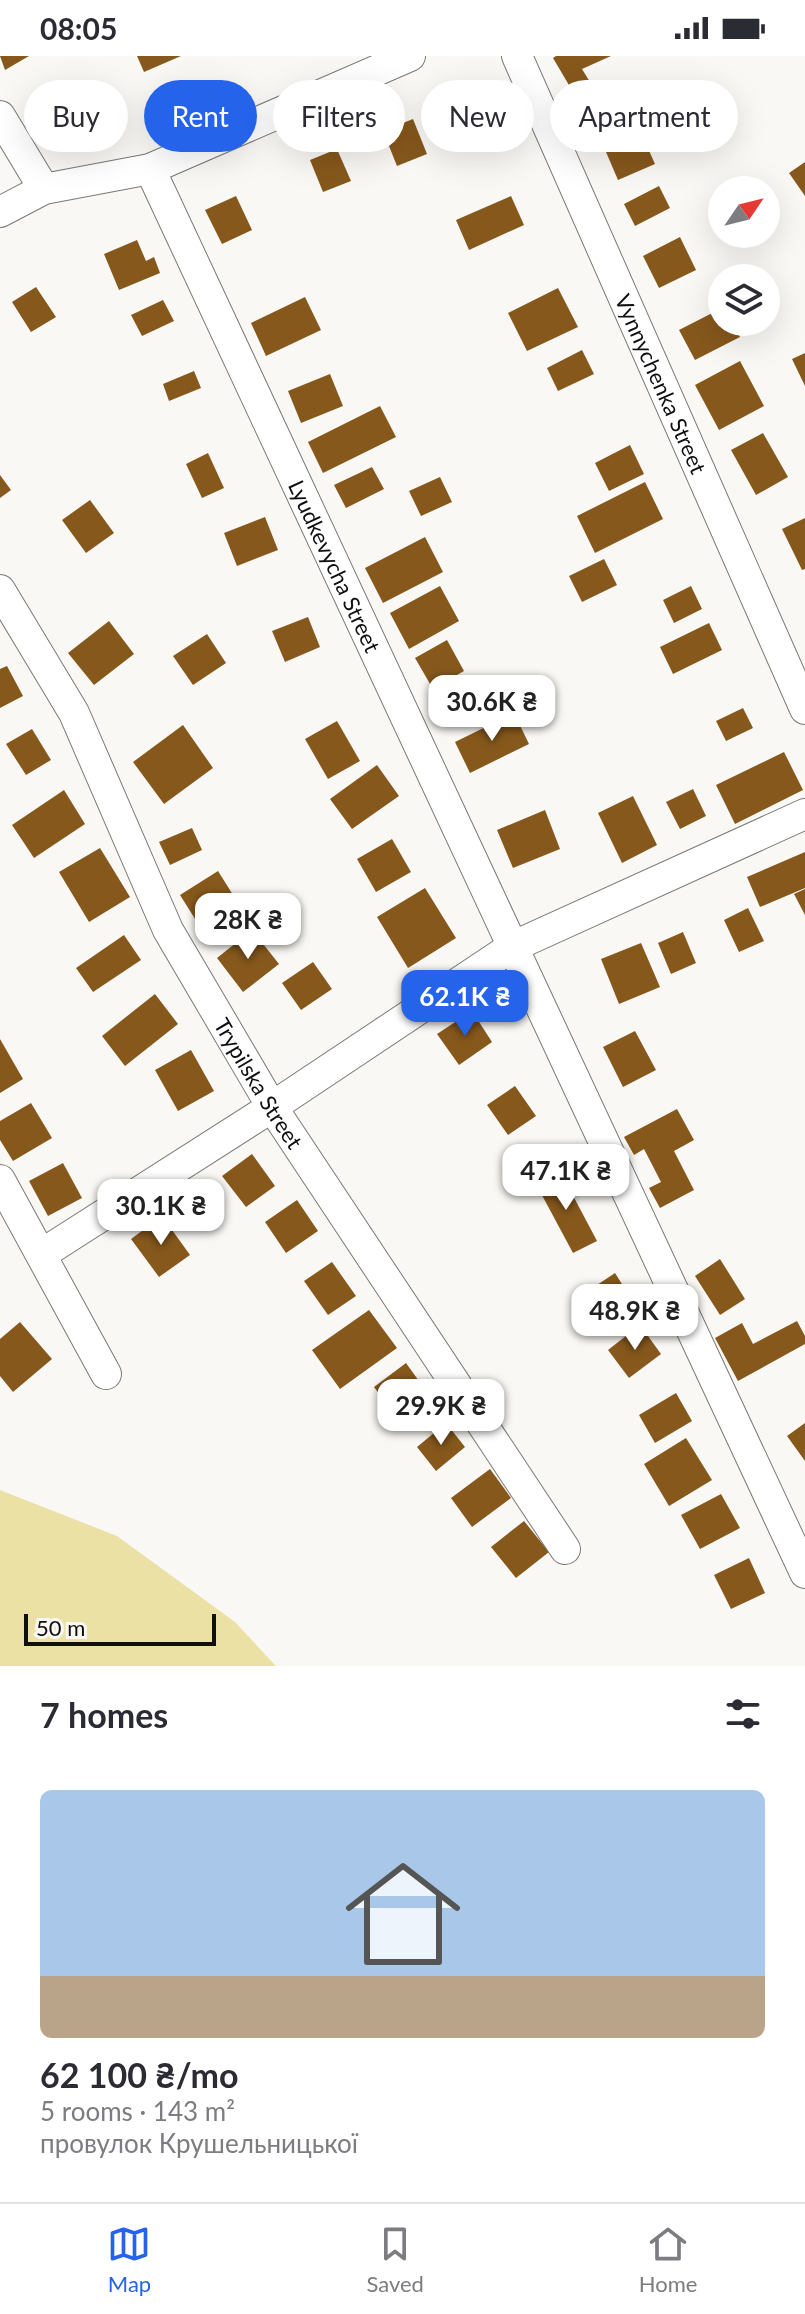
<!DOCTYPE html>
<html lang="en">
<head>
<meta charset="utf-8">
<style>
  :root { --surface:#fff; --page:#f7f7f7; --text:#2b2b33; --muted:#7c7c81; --line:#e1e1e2; --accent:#2563eb }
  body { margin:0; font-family:Lato,sans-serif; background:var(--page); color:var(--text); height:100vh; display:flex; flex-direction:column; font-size:30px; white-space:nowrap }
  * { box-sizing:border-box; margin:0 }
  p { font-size:26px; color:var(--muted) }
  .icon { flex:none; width:44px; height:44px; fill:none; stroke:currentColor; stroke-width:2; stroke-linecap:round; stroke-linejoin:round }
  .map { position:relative; height:1610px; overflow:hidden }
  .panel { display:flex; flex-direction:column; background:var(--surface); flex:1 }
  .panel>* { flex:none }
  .top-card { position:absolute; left:24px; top:24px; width:758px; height:72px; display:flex; gap:16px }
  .needle { width:52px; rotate:55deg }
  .fabs { position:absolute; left:708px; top:120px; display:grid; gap:16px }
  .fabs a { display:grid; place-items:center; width:72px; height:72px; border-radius:50%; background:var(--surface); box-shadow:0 8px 32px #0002; font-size:40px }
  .scale { position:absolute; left:24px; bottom:20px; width:192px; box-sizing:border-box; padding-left:8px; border:4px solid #0f0f0e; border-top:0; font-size:22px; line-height:28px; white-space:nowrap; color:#0f0f0e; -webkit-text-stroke:6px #f9f8f4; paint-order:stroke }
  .price { position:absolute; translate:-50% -68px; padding:0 18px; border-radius:16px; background:#fff; color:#222; font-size:26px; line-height:52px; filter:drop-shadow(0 2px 4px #0008) }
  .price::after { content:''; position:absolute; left:50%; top:48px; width:24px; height:18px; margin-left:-12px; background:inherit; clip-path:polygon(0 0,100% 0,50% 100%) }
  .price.selected { background:var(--accent); color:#fff }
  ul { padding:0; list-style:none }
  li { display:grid; align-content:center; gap:16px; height:424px; padding:0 40px }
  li+li { border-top:2px solid var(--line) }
  li span { display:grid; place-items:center; height:248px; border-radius:12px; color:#555 }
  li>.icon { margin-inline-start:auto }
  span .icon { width:144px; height:144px; fill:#fffc; stroke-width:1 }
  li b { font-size:34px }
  h2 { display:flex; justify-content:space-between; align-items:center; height:96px; padding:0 40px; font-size:34px }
  .tag { padding:0 28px; border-radius:36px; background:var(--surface); box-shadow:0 8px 32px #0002; font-size:28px; line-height:72px }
  .tag.selected { background:var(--accent); color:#fff }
  .status { display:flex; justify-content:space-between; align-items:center; height:56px; padding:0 40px; background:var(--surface); direction:ltr }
  .status svg { height:22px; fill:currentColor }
  .tabs { display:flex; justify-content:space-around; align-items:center; height:112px; border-top:2px solid var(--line); background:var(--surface); font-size:22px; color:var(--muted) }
  .tabs a { display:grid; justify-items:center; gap:4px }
  .tabs .selected { color:var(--accent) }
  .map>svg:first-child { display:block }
</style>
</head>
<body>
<div class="status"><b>08:05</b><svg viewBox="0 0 49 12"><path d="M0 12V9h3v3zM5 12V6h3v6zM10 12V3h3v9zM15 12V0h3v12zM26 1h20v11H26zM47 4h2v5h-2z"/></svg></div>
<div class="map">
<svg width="805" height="1610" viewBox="0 0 805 1610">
  <rect width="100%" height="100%" fill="#f9f8f4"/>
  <path fill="#ece1a5" d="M 0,1434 L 117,1480 L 235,1566 L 276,1610 L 0,1610 Z"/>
  <path fill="#86581c" d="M 0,0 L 29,0 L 5,14 Z
    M 137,0 L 181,0 L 144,16 Z
    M 556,0 L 611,0 L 582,13 L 593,31 L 576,41 L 553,2 Z
    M 464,36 L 470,52 L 461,56 L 472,80 L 454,89 L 448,77 L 436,83 L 422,54 Z
    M 633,59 L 655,108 L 618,124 L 597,75 Z
    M 413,63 L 427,98 L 397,110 L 383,75 Z
    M 337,93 L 351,125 L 323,136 L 310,104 Z
    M 805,106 L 805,140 L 789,117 Z
    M 659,130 L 670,152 L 635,170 L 624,148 Z
    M 236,140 L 252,174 L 222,188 L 205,154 Z
    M 511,140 L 524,169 L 469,194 L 456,164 Z
    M 680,181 L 696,214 L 659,232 L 643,200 Z
    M 137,184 L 146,205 L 154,201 L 160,217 L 119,234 L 104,198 Z
    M 36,231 L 56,261 L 31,276 L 12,246 Z
    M 558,232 L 578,271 L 527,295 L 508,257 Z
    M 305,241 L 321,274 L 266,300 L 251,267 Z
    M 163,244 L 174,265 L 142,280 L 131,259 Z
    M 722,252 L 722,266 L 732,266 L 740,281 L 695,304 L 679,274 Z
    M 582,294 L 594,318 L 558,335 L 547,312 Z
    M 805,297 L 805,330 L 792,303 Z
    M 740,305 L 764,350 L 719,374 L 695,329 Z
    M 194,315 L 201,332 L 169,345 L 163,328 Z
    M 330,318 L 343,350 L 301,367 L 288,335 Z
    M 380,350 L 396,381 L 323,417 L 308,386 Z
    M 763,377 L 788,421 L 756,439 L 731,394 Z
    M 630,389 L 644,418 L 609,435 L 595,407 Z
    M 208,397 L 224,432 L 202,442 L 186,408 Z
    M 372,411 L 384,433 L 346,452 L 334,429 Z
    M 0,419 L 11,434 L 0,442 Z
    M 440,421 L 452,446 L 421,460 L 409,435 Z
    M 645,426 L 663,463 L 595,497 L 577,460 Z
    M 90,444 L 114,477 L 86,497 L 62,464 Z
    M 265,461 L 278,494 L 237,510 L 224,477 Z
    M 805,462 L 805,513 L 802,514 L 782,473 Z
    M 425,481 L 443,516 L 383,547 L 365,512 Z
    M 604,503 L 617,529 L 582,546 L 569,520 Z
    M 440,530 L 459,565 L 409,593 L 390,557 Z
    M 691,530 L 702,553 L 674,567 L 663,544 Z
    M 308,561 L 320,591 L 285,606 L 272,575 Z
    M 109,565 L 134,598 L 94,629 L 68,597 Z
    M 709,567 L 722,594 L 673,618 L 660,591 Z
    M 207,578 L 226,607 L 193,629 L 173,600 Z
    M 447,584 L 464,615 L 433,633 L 415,602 Z
    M 7,610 L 23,640 L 0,652 L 0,613 Z
    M 743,652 L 753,672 L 726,685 L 716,665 Z
    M 514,657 L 529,688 L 470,717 L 455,686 Z
    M 337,665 L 360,705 L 328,723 L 305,683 Z
    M 183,669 L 213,712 L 164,748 L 133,706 Z
    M 32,673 L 51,704 L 26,719 L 6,688 Z
    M 784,696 L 803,734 L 735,768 L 716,729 Z
    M 377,709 L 399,740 L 352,773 L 330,743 Z
    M 693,733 L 706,760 L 680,773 L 666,746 Z
    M 64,734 L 85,768 L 34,802 L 12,769 Z
    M 633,740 L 657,789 L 622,807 L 598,757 Z
    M 545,754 L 560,793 L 513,812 L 497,774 Z
    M 192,772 L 202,794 L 170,809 L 159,786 Z
    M 392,783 L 411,816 L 376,836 L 357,803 Z
    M 100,792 L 130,841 L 89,866 L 59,816 Z
    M 805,796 L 805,832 L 760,851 L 747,821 Z
    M 218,815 L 240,850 L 202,874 L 180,839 Z
    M 425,832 L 456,882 L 408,912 L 377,861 Z
    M 805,833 L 805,859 L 794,838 Z
    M 748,852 L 764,885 L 739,896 L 724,864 Z
    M 252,874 L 279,908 L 243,936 L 217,902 Z
    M 683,876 L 696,907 L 671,918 L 658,887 Z
    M 124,879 L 141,904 L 93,936 L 76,912 Z
    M 641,887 L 660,931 L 619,948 L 601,903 Z
    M 313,906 L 332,933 L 301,954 L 282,927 Z
    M 155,938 L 178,968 L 125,1010 L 102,980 Z
    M 472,955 L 492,986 L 459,1009 L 437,978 Z
    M 635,975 L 656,1014 L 623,1031 L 603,991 Z
    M 0,983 L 23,1023 L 0,1037 Z
    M 191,994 L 214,1035 L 178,1055 L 155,1014 Z
    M 515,1030 L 536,1060 L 508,1079 L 487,1049 Z
    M 31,1047 L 52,1082 L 13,1105 L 0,1084 L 0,1065 Z
    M 677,1053 L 694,1084 L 674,1095 L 694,1134 L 660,1152 L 649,1132 L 661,1126 L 644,1093 L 634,1099 L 624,1081 Z
    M 252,1098 L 275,1130 L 246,1151 L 222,1120 Z
    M 63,1107 L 82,1142 L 48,1160 L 29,1125 Z
    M 560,1115 L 597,1185 L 573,1197 L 536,1128 Z
    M 297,1144 L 318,1175 L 286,1197 L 265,1166 Z
    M 162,1160 L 190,1199 L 159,1221 L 131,1183 Z
    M 720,1203 L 745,1243 L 720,1259 L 695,1220 Z
    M 332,1206 L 356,1240 L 328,1259 L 304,1225 Z
    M 615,1217 L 632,1244 L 612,1258 L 594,1231 Z
    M 369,1254 L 397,1292 L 340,1333 L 312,1294 Z
    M 797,1265 L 805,1280 L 805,1288 L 738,1325 L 715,1282 L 742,1267 L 753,1288 Z
    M 20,1266 L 52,1303 L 13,1336 L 0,1320 L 0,1283 Z
    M 640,1269 L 661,1298 L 629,1322 L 608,1294 Z
    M 406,1307 L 434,1346 L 403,1370 L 374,1331 Z
    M 676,1337 L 692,1365 L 655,1387 L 639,1359 Z
    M 446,1367 L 465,1391 L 436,1415 L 417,1391 Z
    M 805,1367 L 805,1405 L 787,1380 Z
    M 686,1382 L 712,1424 L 669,1450 L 644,1408 Z
    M 490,1413 L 511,1442 L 472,1471 L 451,1442 Z
    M 721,1438 L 740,1472 L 700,1493 L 681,1459 Z
    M 524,1465 L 549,1496 L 516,1522 L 491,1491 Z
    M 749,1502 L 765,1537 L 731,1553 L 714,1519 Z"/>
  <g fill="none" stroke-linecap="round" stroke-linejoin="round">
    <g stroke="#7a7976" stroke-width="32">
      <g id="street">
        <path id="s1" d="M 517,0 L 805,653"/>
        <path d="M 0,60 L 44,133"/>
        <path id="s2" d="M 150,113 L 805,1517"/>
        <path d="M 0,156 L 44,133 L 150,113 L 410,0"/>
        <path id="s3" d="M 0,534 L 74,657 L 168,874 L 272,1051 L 565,1493"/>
        <path d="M 0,1124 L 106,1318"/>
        <path d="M 42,1198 L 272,1051 L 512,891 L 805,758"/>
      </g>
    </g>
    <use href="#street" stroke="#fff" stroke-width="30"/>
  </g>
  <g text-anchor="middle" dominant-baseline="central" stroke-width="8" stroke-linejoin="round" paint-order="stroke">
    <g font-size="22" fill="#0f0f0e" stroke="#f9f8f4">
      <text stroke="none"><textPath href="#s1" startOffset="358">Vynnychenka Street</textPath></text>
      <text stroke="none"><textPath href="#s2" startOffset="438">Lyudkevycha Street</textPath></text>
      <text stroke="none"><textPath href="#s3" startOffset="558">Trypilska Street</textPath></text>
    </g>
  </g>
</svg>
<div class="fabs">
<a><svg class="needle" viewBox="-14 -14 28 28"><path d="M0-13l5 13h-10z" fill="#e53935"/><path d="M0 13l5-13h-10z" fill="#7c7c81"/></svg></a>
<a><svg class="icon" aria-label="layers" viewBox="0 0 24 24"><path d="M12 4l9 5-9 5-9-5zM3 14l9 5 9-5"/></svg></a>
</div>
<div class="scale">50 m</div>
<b class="price" style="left:492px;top:687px">30.6K ₴</b>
<b class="price" style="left:248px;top:905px">28K ₴</b>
<b class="price selected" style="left:465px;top:982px">62.1K ₴</b>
<b class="price" style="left:566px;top:1156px">47.1K ₴</b>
<b class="price" style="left:161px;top:1191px">30.1K ₴</b>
<b class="price" style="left:635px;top:1296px">48.9K ₴</b>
<b class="price" style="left:441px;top:1391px">29.9K ₴</b>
<div class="top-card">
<a class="tag">Buy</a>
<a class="tag selected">Rent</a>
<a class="tag">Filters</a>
<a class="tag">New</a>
<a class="tag">Apartment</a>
</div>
</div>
<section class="panel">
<h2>7 homes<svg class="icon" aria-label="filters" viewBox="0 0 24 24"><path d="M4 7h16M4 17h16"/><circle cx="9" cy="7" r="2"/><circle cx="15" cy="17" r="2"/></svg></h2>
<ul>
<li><span style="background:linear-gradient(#a9c7e8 75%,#b9a48a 0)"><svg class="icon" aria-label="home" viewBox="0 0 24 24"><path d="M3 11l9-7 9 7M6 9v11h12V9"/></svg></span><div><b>62 100 ₴/mo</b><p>5 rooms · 143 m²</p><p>провулок Крушельницької</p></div></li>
</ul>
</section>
<nav class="tabs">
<a class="selected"><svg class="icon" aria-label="map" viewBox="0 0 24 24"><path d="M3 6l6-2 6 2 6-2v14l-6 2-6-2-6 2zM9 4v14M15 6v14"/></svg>Map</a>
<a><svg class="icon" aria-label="saved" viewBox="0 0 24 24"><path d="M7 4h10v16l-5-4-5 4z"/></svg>Saved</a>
<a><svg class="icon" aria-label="home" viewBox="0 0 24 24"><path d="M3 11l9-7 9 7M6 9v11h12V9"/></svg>Home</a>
</nav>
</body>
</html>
